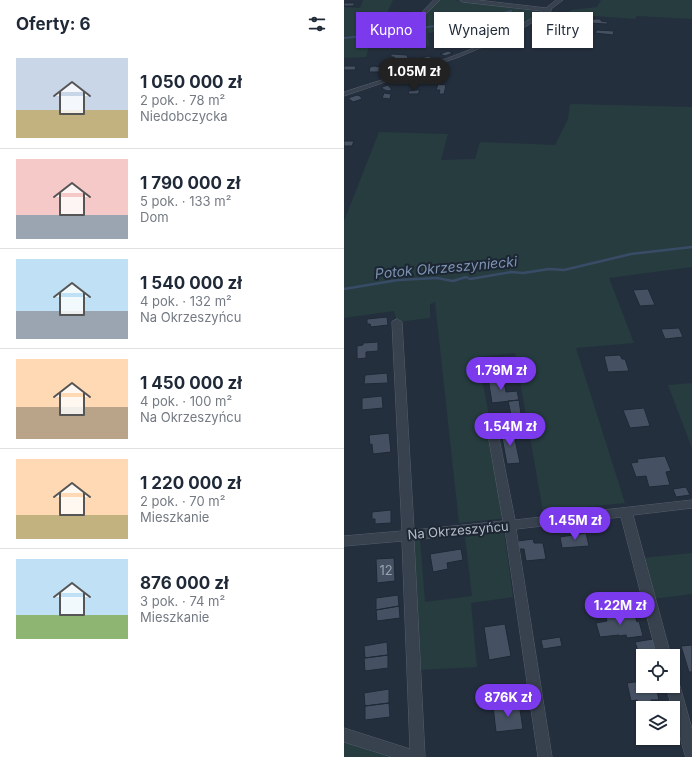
<!DOCTYPE html>
<html lang="pl">
<head>
<meta charset="utf-8">
<style>
  :root { --surface:#fff; --page:#f2f2f3; --text:#1f2937; --muted:#747a83; --line:#e0e1e3; --accent:#7c3aed }
  body { margin:0; font-family:Inter,sans-serif; background:var(--page); color:var(--text); height:100vh; display:flex; flex-direction:column; font-size:15px; white-space:nowrap }
  * { box-sizing:border-box; margin:0 }
  p { font-size:13px; color:var(--muted) }
  .icon { flex:none; width:22px; height:22px; fill:none; stroke:currentColor; stroke-width:2; stroke-linecap:round; stroke-linejoin:round }
  .map { position:relative; flex:1; overflow:hidden }
  .details { display:flex; flex-direction:column; background:var(--surface); width:344px }
  .details>* { flex:none }
  .top-card { position:absolute; left:12px; top:12px; width:276px; height:36px; display:flex; gap:8px }
  .buttons { position:absolute; left:292px; top:649px; display:grid; gap:8px }
  .buttons a { display:grid; place-items:center; width:44px; height:44px; border-radius:0px; background:var(--surface); box-shadow:0 1px 3px #0004; font-size:20px }
  .price { position:absolute; translate:-50% -34px; padding:0 9px; border-radius:14px; background:var(--accent); color:#fff; font-size:13px; line-height:26px; filter:drop-shadow(0 1px 2px #0008) }
  .price::after { content:''; position:absolute; left:50%; top:24px; width:12px; height:9px; margin-left:-6px; background:inherit; clip-path:polygon(0 0,100% 0,50% 100%) }
  .price.active { background:#222; color:#fff }
  ul { padding:0; list-style:none }
  li { display:flex; align-items:center; gap:12px; height:100px; padding:0 16px }
  li+li { border-top:1px solid var(--line) }
  li span { display:grid; place-items:center; flex:none; width:112px; height:80px; border-radius:0px; color:#555 }
  li>.icon { margin-inline-start:auto }
  span .icon { width:48px; height:48px; fill:#fffc; stroke-width:1 }
  li b { font-size:17px }
  h2 { display:flex; justify-content:space-between; align-items:center; height:48px; padding:0 16px; font-size:17px }
  .tag { padding:0 14px; border-radius:0px; background:var(--surface); box-shadow:0 1px 3px #0004; font-size:14px; line-height:36px }
  .tag.active { background:var(--accent); color:#fff }
  main { display:flex; flex:1; min-height:0 }
  .map>svg:first-child { display:block }
</style>
</head>
<body>
<main>
<section class="details">
<h2>Oferty: 6<svg class="icon" aria-label="filters" viewBox="0 0 24 24"><path d="M4 7h16M4 17h16"/><circle cx="9" cy="7" r="2"/><circle cx="15" cy="17" r="2"/></svg></h2>
<ul>
<li><span style="background:linear-gradient(#c9d6e8 65%,#c2b280 0)"><svg class="icon" aria-label="home" viewBox="0 0 24 24"><path d="M3 11l9-7 9 7M6 9v11h12V9"/></svg></span><div><b>1 050 000 zł</b><p>2 pok. · 78 m²</p><p>Niedobczycka</p></div></li>
<li><span style="background:linear-gradient(#f6c9c9 70%,#9aa5b1 0)"><svg class="icon" aria-label="home" viewBox="0 0 24 24"><path d="M3 11l9-7 9 7M6 9v11h12V9"/></svg></span><div><b>1 790 000 zł</b><p>5 pok. · 133 m²</p><p>Dom</p></div></li>
<li><span style="background:linear-gradient(#bfe0f5 65%,#9aa5b1 0)"><svg class="icon" aria-label="home" viewBox="0 0 24 24"><path d="M3 11l9-7 9 7M6 9v11h12V9"/></svg></span><div><b>1 540 000 zł</b><p>4 pok. · 132 m²</p><p>Na Okrzeszyńcu</p></div></li>
<li><span style="background:linear-gradient(#ffd9b3 60%,#b9a48a 0)"><svg class="icon" aria-label="home" viewBox="0 0 24 24"><path d="M3 11l9-7 9 7M6 9v11h12V9"/></svg></span><div><b>1 450 000 zł</b><p>4 pok. · 100 m²</p><p>Na Okrzeszyńcu</p></div></li>
<li><span style="background:linear-gradient(#ffd9b3 70%,#c2b280 0)"><svg class="icon" aria-label="home" viewBox="0 0 24 24"><path d="M3 11l9-7 9 7M6 9v11h12V9"/></svg></span><div><b>1 220 000 zł</b><p>2 pok. · 70 m²</p><p>Mieszkanie</p></div></li>
<li><span style="background:linear-gradient(#bfe0f5 70%,#8fb573 0)"><svg class="icon" aria-label="home" viewBox="0 0 24 24"><path d="M3 11l9-7 9 7M6 9v11h12V9"/></svg></span><div><b>876 000 zł</b><p>3 pok. · 74 m²</p><p>Mieszkanie</p></div></li>
</ul>
</section>
<div class="map">
<svg width="348" height="757" viewBox="0 0 348 757">
  <rect width="100%" height="100%" fill="#242f3e"/>
  <path fill="#263c3f" d="M 19,0 L 49,0 L 35,30 L 41,31 L 71,25 L 93,0 L 110,0 L 198,12 L 168,29 L 146,39 L 144,35 L 116,37 L 114,45 L 87,46 L 94,44 L 93,32 L 84,33 L 85,46 L 80,46 L 80,30 L 73,31 L 72,44 L 26,43 L 22,57 L 0,58 L 0,7 L 16,8 Z
    M 257,0 L 348,0 L 348,19 L 293,16 L 291,19 L 223,14 L 227,10 L 253,7 Z
    M 226,104 L 348,107 L 348,267 L 265,278 L 290,343 L 232,348 L 281,503 L 199,511 L 171,353 L 134,357 L 164,518 L 115,523 L 91,302 L 86,304 L 86,318 L 53,322 L 50,311 L 0,318 L 0,221 L 35,132 L 104,134 L 97,160 L 131,159 L 136,142 L 211,145 L 224,119 Z
    M 348,383 L 348,448 L 324,385 Z
    M 160,532 L 169,597 L 127,603 L 133,667 L 75,670 L 68,540 L 76,539 L 81,602 L 128,596 L 121,537 Z
    M 348,553 L 348,594 L 308,599 L 297,558 Z
    M 0,742 L 5,743 L 49,757 L 0,757 Z"/>
  <g fill="none" stroke-linecap="round" stroke-linejoin="round">
    <path stroke="#394c67" stroke-width="2" d="M 0,38 L 40,34 L 140,18 L 167,11"/>
    <path stroke="#394c67" stroke-width="2.5" d="M 0,289 L 54,280 L 93,278 L 109,281 L 122,277 L 126,279 L 167,272 L 179,273 L 205,269 L 220,270 L 287,254 L 348,247"/>
  </g>
  <path fill="#455162" stroke="#1f2835" d="M 0,3 L 11,3 L 9,6 L 0,6 Z
    M 57,12 L 69,12 L 67,17 L 54,17 Z
    M 251,19 L 257,19 L 257,21 L 264,22 L 263,24 L 244,23 L 245,20 Z
    M 41,22 L 60,22 L 62,24 L 57,25 L 56,27 L 40,27 Z
    M 253,30 L 270,31 L 269,35 L 251,33 Z
    M 132,36 L 139,39 L 128,45 L 123,43 L 128,41 L 125,39 Z
    M 104,51 L 109,53 L 101,56 L 96,54 Z
    M 47,54 L 63,55 L 65,61 L 52,62 L 50,57 L 47,57 Z
    M 85,56 L 90,60 L 82,61 L 77,58 Z
    M 0,66 L 12,66 L 11,70 L 0,70 Z
    M 30,66 L 36,67 L 36,72 L 25,72 L 26,67 Z
    M 94,84 L 102,85 L 100,94 L 95,94 L 96,90 L 92,90 Z
    M 44,85 L 48,90 L 44,91 L 38,89 L 39,89 L 38,87 Z
    M 71,90 L 76,90 L 74,94 L 64,94 L 65,91 Z
    M 40,93 L 47,94 L 46,99 L 38,98 Z
    M 13,95 L 16,96 L 18,99 L 9,102 L 4,98 Z
    M 0,141 L 10,141 L 8,146 L 0,146 Z
    M 304,289 L 311,305 L 296,306 L 289,290 Z
    M 43,317 L 44,325 L 27,327 L 26,324 L 23,324 L 23,319 Z
    M 335,328 L 339,337 L 321,339 L 317,329 Z
    M 34,342 L 34,351 L 22,352 L 22,358 L 13,359 L 13,346 L 19,345 L 19,343 Z
    M 276,355 L 278,359 L 281,359 L 285,371 L 264,372 L 260,356 Z
    M 43,373 L 44,383 L 20,384 L 21,375 Z
    M 159,376 L 162,392 L 173,391 L 175,400 L 148,403 L 144,378 Z
    M 38,396 L 39,408 L 18,410 L 18,398 Z
    M 175,400 L 177,414 L 167,415 L 164,401 Z
    M 300,408 L 306,426 L 286,428 L 279,410 Z
    M 169,430 L 176,463 L 163,464 L 157,432 Z
    M 45,433 L 47,452 L 29,454 L 28,444 L 26,445 L 25,435 Z
    M 321,456 L 327,471 L 322,472 L 326,485 L 305,487 L 302,476 L 292,477 L 287,463 L 294,462 L 293,459 Z
    M 342,487 L 346,495 L 332,497 L 329,489 Z
    M 47,510 L 47,523 L 31,524 L 31,519 L 28,519 L 28,512 Z
    M 242,533 L 245,546 L 218,548 L 216,537 Z
    M 189,539 L 190,543 L 199,543 L 202,559 L 182,561 L 180,549 L 175,549 L 174,541 Z
    M 117,549 L 119,560 L 103,563 L 104,569 L 89,572 L 86,554 Z
    M 50,558 L 51,581 L 33,583 L 32,559 Z
    M 54,595 L 55,606 L 32,610 L 32,598 Z
    M 55,606 L 56,618 L 33,621 L 32,610 Z
    M 290,613 L 293,622 L 295,621 L 299,636 L 283,638 L 282,635 L 275,636 L 275,635 L 256,637 L 252,623 L 263,621 L 262,617 Z
    M 161,624 L 167,656 L 145,660 L 140,627 Z
    M 216,637 L 218,646 L 199,649 L 197,640 Z
    M 309,639 L 313,651 L 295,654 L 291,642 Z
    M 43,642 L 44,655 L 21,658 L 20,646 Z
    M 348,645 L 348,672 L 345,672 L 337,646 Z
    M 44,655 L 44,668 L 21,671 L 20,658 Z
    M 299,681 L 299,686 L 312,686 L 315,700 L 307,700 L 308,703 L 294,704 L 293,700 L 287,701 L 283,683 Z
    M 45,689 L 45,703 L 21,706 L 20,693 Z
    M 45,703 L 46,717 L 21,720 L 21,706 Z
    M 175,703 L 179,729 L 152,732 L 149,706 Z"/>
  <g fill="none" stroke-linecap="round" stroke-linejoin="round">
    <g stroke="#565f6c" stroke-width="1">
      <path id="minor" d="M 90,0 L 96,0 L 75,21 L 65,23 L 65,21 L 71,19 Z
        M 116,0 L 133,0 L 202,8 L 212,0 L 219,0 L 207,9 L 207,11 L 171,33 L 115,57 L 0,96 L 0,92 C 64,71 143,51 198,11 L 119,2 Z
        M 53,319 L 58,322 L 70,530 L 159,521 L 142,423 L 143,420 L 151,420 L 152,423 L 171,520 L 348,500 L 348,508 L 289,515 L 327,656 L 313,656 L 277,517 L 172,529 L 208,757 L 194,757 L 161,530 L 70,540 L 81,757 L 48,757 L 0,742 L 0,728 L 66,749 L 58,541 L 0,546 L 0,536 L 58,531 L 48,322 Z
        M 329,680 L 334,682 L 336,686 L 348,729 L 348,757 L 342,757 L 341,755 L 322,686 L 329,686 Z"/>
    </g>
    <use href="#minor" fill="#38414e" fill-rule="evenodd"/>
  </g>
  <g text-anchor="middle" dominant-baseline="central" stroke-width="4" stroke-linejoin="round" paint-order="stroke">
    <g font-size="13" fill="#b4bcc9" stroke="#1d2633">
      <text transform="translate(114 530) rotate(-5)">Na Okrzeszyńcu</text>
    </g>
    <g font-size="13" fill="#98a1af">
      <text x="42" y="570">12</text>
    </g>
    <g font-size="14" font-style="italic" fill="#7c92b1" stroke="#1d2633">
      <text transform="translate(102 267) rotate(-5)">Potok Okrzeszyniecki</text>
    </g>
  </g>
</svg>
<div class="buttons">
<a><svg class="icon" aria-label="locate" viewBox="0 0 24 24"><circle cx="12" cy="12" r="6"/><path d="M12 2v4M12 18v4M2 12h4M18 12h4"/></svg></a>
<a><svg class="icon" aria-label="layers" viewBox="0 0 24 24"><path d="M12 4l9 5-9 5-9-5zM3 14l9 5 9-5"/></svg></a>
</div>
<b class="price active" style="left:70px;top:92px">1.05M zł</b>
<b class="price" style="left:157px;top:391px">1.79M zł</b>
<b class="price" style="left:166px;top:447px">1.54M zł</b>
<b class="price" style="left:231px;top:541px">1.45M zł</b>
<b class="price" style="left:276px;top:626px">1.22M zł</b>
<b class="price" style="left:164px;top:718px">876K zł</b>
<div class="top-card">
<a class="tag active">Kupno</a>
<a class="tag">Wynajem</a>
<a class="tag">Filtry</a>
</div>
</div>
</main>
</body>
</html>
